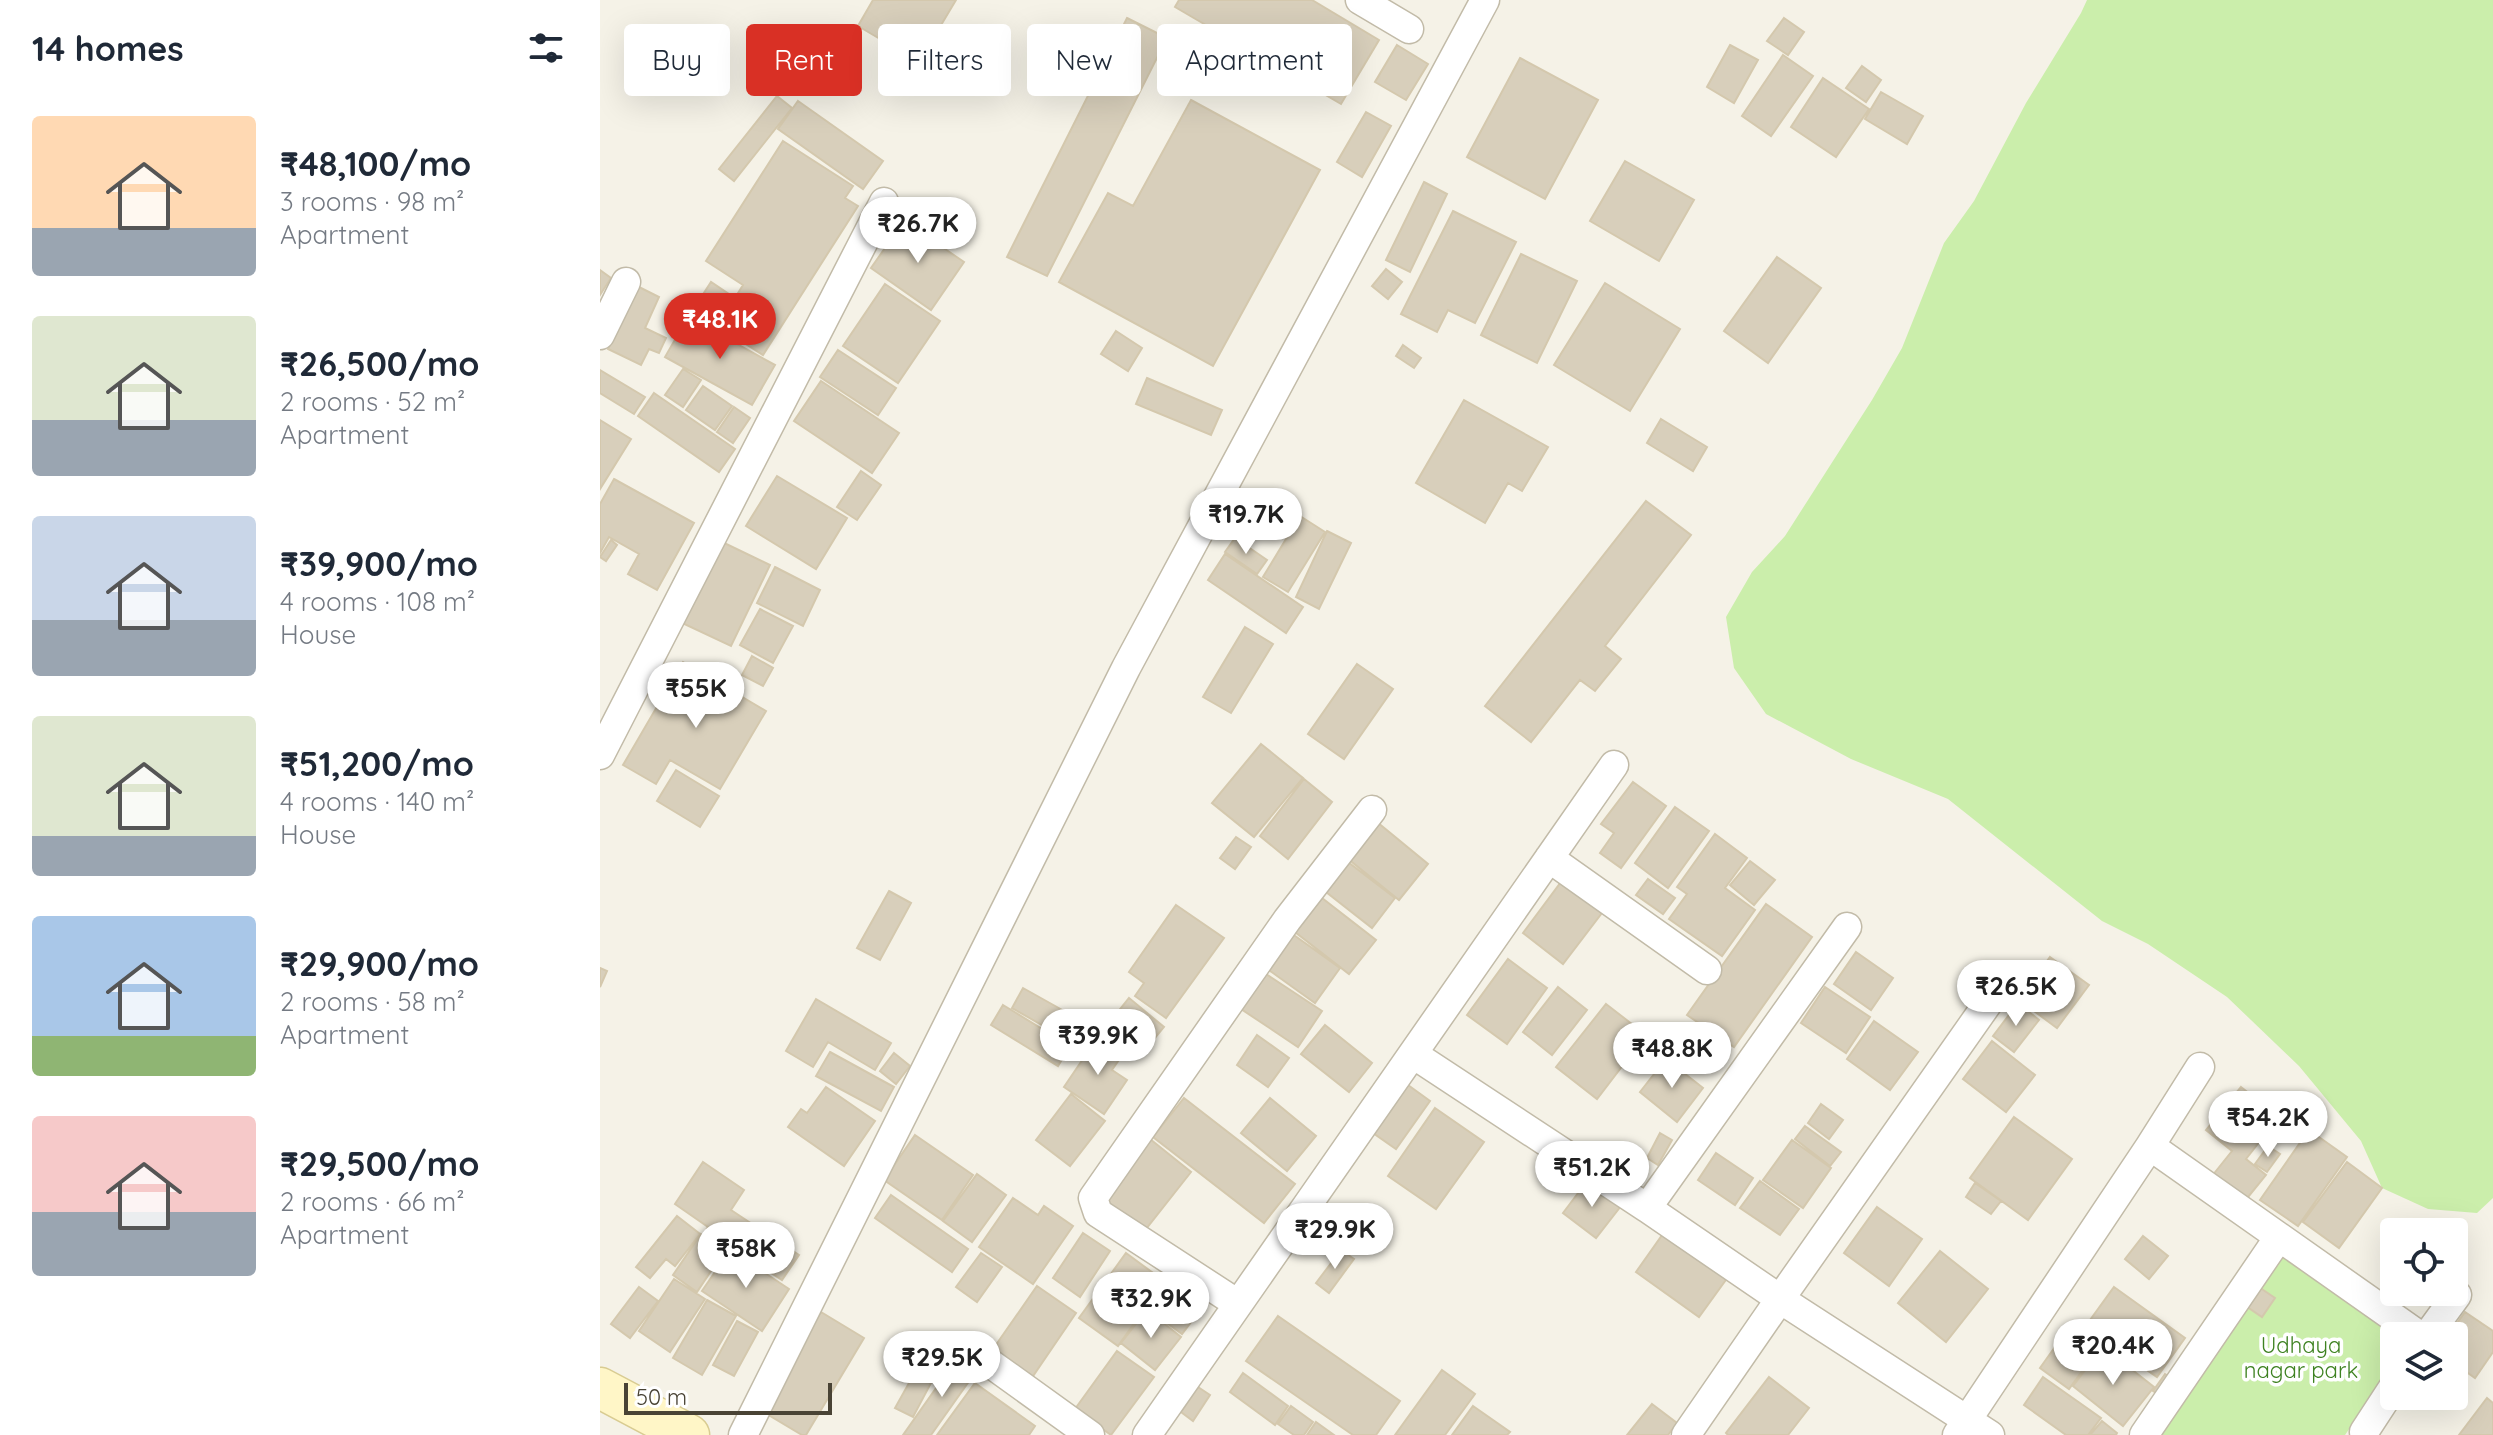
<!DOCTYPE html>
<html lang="en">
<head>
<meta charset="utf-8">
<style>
  :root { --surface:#fff; --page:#f6f6f7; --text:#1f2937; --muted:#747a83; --accent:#d93025 }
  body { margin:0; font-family:Quicksand,sans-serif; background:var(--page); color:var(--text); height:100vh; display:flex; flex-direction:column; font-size:30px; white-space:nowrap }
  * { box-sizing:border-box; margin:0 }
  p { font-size:26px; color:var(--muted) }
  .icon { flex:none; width:44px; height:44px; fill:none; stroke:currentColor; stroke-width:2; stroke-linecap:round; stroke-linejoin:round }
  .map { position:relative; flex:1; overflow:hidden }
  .side { display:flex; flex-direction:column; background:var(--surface); width:600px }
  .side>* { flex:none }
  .banner { position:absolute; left:24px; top:24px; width:760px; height:72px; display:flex; gap:16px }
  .buttons { position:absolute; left:1780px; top:1218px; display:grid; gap:16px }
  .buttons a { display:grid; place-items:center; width:88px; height:88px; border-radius:8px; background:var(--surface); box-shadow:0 8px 32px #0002; font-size:40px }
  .scale { position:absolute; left:24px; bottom:20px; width:208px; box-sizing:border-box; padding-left:8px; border:4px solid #494335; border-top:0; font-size:22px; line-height:28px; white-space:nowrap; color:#494335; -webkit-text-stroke:6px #fff; paint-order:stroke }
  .price { position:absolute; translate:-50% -68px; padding:0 18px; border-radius:28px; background:#fff; color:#222; font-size:26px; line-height:52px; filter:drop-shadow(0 2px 4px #0008) }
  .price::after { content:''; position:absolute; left:50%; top:48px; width:24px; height:18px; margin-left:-12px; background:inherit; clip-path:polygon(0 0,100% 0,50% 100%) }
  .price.current { background:var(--accent); color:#fff }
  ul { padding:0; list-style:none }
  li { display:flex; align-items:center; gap:24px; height:200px; padding:0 32px }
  li span { display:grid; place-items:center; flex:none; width:224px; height:160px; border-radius:8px; color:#555 }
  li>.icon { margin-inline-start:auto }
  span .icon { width:96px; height:96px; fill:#fffc; stroke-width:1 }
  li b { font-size:34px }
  h2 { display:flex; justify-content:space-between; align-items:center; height:96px; padding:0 32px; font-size:34px }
  .pill { padding:0 28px; border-radius:8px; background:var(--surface); box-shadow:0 8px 32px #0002; font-size:28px; line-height:72px }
  .pill.current { background:var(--accent); color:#fff }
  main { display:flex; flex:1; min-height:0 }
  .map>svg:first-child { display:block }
</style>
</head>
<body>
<main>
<section class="side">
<h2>14 homes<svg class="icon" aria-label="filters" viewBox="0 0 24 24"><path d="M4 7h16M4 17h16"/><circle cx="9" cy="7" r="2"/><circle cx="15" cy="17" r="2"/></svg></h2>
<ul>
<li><span style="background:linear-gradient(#ffd9b3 70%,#9aa5b1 0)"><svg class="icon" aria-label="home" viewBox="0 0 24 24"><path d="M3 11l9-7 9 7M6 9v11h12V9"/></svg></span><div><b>₹48,100/mo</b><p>3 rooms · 98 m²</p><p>Apartment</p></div></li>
<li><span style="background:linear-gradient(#dfe7d0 65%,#9aa5b1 0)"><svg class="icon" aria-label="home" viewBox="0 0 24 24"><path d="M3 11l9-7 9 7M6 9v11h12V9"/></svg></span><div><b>₹26,500/mo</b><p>2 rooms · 52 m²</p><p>Apartment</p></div></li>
<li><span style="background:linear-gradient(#c9d6e8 65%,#9aa5b1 0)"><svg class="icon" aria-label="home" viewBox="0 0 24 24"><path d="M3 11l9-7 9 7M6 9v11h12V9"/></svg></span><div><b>₹39,900/mo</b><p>4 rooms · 108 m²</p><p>House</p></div></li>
<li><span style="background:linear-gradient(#dfe7d0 75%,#9aa5b1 0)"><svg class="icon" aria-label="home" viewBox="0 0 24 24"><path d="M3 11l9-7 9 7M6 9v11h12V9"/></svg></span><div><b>₹51,200/mo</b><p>4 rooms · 140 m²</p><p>House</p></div></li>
<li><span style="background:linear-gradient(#a9c7e8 75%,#8fb573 0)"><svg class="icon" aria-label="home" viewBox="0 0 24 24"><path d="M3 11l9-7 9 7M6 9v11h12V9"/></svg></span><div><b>₹29,900/mo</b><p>2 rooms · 58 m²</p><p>Apartment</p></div></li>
<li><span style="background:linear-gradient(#f6c9c9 60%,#9aa5b1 0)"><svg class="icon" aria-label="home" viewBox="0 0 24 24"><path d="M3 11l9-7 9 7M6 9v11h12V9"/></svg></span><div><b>₹29,500/mo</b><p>2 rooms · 66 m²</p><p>Apartment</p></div></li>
</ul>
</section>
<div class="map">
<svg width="1893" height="1435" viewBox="0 0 1893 1435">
  <rect width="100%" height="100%" fill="#f5f2e7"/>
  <path fill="#cbeeab" d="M 1487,0 L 1893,0 L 1893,1198 L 1877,1213 L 1828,1209 L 1782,1188 L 1761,1141 L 1699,1066 L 1627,997 L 1548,944 L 1502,921 L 1348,799 L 1251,759 L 1166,714 L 1134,668 L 1126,617 L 1152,572 L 1185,536 L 1272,400 L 1302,348 L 1344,243 L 1374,201 L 1426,103 L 1481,13 Z
    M 1682,1248 L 1800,1336 L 1794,1336 L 1794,1364 L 1745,1435 L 1554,1435 Z"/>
  <path fill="#d8cfbb" stroke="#d4c8ad" stroke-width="2" d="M 273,0 L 356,0 L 319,62 L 258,26 Z
    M 579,0 L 712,0 L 779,40 L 741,104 L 575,7 Z
    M 527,18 L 567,38 L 447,276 L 407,257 Z
    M 1184,18 L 1204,32 L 1188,55 L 1167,41 Z
    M 797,45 L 828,64 L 806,100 L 775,82 Z
    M 1130,45 L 1158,60 L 1134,103 L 1107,87 Z
    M 1183,55 L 1213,76 L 1171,136 L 1142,116 Z
    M 920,58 L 998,100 L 945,199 L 867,157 Z
    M 1262,66 L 1281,80 L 1266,102 L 1246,88 Z
    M 1223,78 L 1269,109 L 1236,157 L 1191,127 Z
    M 1281,92 L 1323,116 L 1307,144 L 1265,119 Z
    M 177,96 L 192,108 L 134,181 L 119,169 Z
    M 591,100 L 720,170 L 613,366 L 459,282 L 508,193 L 533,206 Z
    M 198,101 L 283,161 L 263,189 L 178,129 Z
    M 766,112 L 791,126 L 762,177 L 737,162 Z
    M 183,141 L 253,186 L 245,198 L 258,206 L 163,355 L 93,310 L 111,282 L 135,298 L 143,285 L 106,261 Z
    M 1025,161 L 1094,200 L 1059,261 L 990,221 Z
    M 824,182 L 847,194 L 810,272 L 786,260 Z
    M 853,211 L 916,242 L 875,323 L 848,310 L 837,332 L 801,314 Z
    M 304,221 L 364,262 L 331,310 L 271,268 Z
    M 921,254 L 977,281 L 937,363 L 881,335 Z
    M 1177,257 L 1221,288 L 1168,363 L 1124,331 Z
    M 786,269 L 802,282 L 788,299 L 772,286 Z
    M 0,270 L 11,278 L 0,295 Z
    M 1005,283 L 1080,329 L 1030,411 L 954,365 Z
    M 33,284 L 59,297 L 45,328 L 66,338 L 59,353 L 49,349 L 41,365 L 8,349 L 20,324 Z
    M 285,284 L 340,321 L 298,383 L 243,346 Z
    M 88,317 L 175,365 L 152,405 L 65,357 Z
    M 516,331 L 542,348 L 528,371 L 501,354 Z
    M 803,345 L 821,358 L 814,368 L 796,356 Z
    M 238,350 L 296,388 L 278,415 L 220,377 Z
    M 83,369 L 101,380 L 83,407 L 65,395 Z
    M 0,370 L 45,397 L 34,414 L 0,393 Z
    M 547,378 L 622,410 L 611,435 L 536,404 Z
    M 221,381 L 299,433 L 272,473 L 194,421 Z
    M 103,386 L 132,406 L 115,430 L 86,410 Z
    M 54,393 L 135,449 L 119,472 L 38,416 Z
    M 864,400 L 948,447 L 922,491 L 908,483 L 885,523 L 816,483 Z
    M 134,407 L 150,418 L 133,443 L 117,432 Z
    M 1061,419 L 1107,447 L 1093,471 L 1047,443 Z
    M 0,420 L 31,439 L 0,489 Z
    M 261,471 L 281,485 L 257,520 L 237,507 Z
    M 177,476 L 247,518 L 216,569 L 146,526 Z
    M 14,479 L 94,523 L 57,590 L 28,574 L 39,554 L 9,537 L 0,553 L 0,504 Z
    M 1046,501 L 1091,535 L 1005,646 L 1021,659 L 995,691 L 980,680 L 931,742 L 885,706 Z
    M 700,516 L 725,532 L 688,592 L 663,577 Z
    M 727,531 L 751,543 L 719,609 L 696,597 Z
    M 635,538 L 667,560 L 657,574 L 625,552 Z
    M 11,540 L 17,545 L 6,561 L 0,557 Z
    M 118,540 L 170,565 L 131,646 L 78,621 Z
    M 625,554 L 703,607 L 686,633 L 608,580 Z
    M 175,567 L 220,590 L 203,626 L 157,603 Z
    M 160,609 L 193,626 L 173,663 L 140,645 Z
    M 645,627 L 673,644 L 631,713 L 603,697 Z
    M 152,656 L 173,668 L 163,686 L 142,675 Z
    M 83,662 L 166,711 L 120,789 L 70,760 L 56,784 L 23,765 Z
    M 757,664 L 793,689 L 744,759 L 708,734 Z
    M 661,744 L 703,778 L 654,837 L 612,803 Z
    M 76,770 L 119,796 L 100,827 L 57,801 Z
    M 704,779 L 732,802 L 688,859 L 660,836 Z
    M 1033,782 L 1066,806 L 1021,868 L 1000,853 L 1014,833 L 1001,824 Z
    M 1075,807 L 1109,831 L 1068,888 L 1035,863 Z
    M 777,822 L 828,864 L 799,900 L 747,858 Z
    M 1115,834 L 1147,858 L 1125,888 L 1155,910 L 1122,956 L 1069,919 L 1087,894 L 1077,887 Z
    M 636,837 L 651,847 L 635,869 L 620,858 Z
    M 744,859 L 795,898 L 772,928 L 721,888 Z
    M 1150,861 L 1175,880 L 1154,905 L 1130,885 Z
    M 964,878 L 1005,909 L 963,964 L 923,933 Z
    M 1048,879 L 1075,898 L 1063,914 L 1036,895 Z
    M 289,891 L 311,903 L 280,960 L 257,948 Z
    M 722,898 L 776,940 L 749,974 L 695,932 Z
    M 1166,904 L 1212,937 L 1134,1047 L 1087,1015 Z
    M 576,905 L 624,938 L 566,1018 L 535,996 L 544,983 L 529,972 Z
    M 691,933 L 740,968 L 715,1003 L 666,968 Z
    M 1256,952 L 1293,978 L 1271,1010 L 1234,984 Z
    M 1450,957 L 1489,985 L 1457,1028 L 1419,1000 Z
    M 908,959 L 947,988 L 907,1044 L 867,1015 Z
    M 0,968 L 7,971 L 0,987 Z
    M 666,974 L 722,1011 L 698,1047 L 641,1009 Z
    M 958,987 L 987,1010 L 952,1055 L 923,1032 Z
    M 1225,987 L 1270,1017 L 1246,1053 L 1201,1023 Z
    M 423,988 L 473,1016 L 461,1036 L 412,1008 Z
    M 529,998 L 564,1027 L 540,1056 L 505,1028 Z
    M 216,999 L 291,1043 L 275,1070 L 228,1042 L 213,1067 L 186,1051 Z
    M 1418,1003 L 1439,1020 L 1414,1052 L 1393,1036 Z
    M 1006,1004 L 1046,1035 L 997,1099 L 956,1067 Z
    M 403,1005 L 470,1046 L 458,1066 L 391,1025 Z
    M 1274,1021 L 1318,1052 L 1290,1090 L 1247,1059 Z
    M 725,1025 L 772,1063 L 749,1092 L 701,1054 Z
    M 657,1035 L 689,1058 L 668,1087 L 637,1065 Z
    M 498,1037 L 523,1054 L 512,1070 L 527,1080 L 504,1114 L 464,1087 Z
    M 1392,1041 L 1435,1075 L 1406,1112 L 1363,1079 Z
    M 230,1052 L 294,1087 L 281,1111 L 216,1076 Z
    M 294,1053 L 310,1066 L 296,1084 L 280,1071 Z
    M 1066,1059 L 1103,1088 L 1077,1122 L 1040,1092 Z
    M 808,1085 L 830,1101 L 796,1149 L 773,1133 Z
    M 226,1087 L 275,1121 L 244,1166 L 188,1127 L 201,1109 L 207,1113 Z
    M 1641,1087 L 1679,1117 L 1646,1159 L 1666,1175 L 1644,1202 L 1612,1176 L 1632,1151 L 1606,1130 Z
    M 471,1094 L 505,1121 L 470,1166 L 436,1140 Z
    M 584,1098 L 695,1184 L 664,1223 L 553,1137 Z
    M 670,1098 L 716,1136 L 687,1171 L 641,1133 Z
    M 1221,1104 L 1243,1120 L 1229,1139 L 1208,1123 Z
    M 835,1108 L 884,1142 L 836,1209 L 788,1176 Z
    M 1414,1117 L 1472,1159 L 1428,1220 L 1370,1178 Z
    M 1205,1126 L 1241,1152 L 1230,1166 L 1195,1139 Z
    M 1709,1130 L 1747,1157 L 1698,1226 L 1660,1200 Z
    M 1060,1133 L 1072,1140 L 1058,1165 L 1047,1158 Z
    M 315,1135 L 373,1175 L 342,1220 L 284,1180 Z
    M 550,1139 L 591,1172 L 542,1234 L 501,1201 Z
    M 1192,1140 L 1231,1168 L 1203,1208 L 1163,1180 Z
    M 1668,1146 L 1680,1154 L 1667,1172 L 1655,1164 Z
    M 1116,1153 L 1153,1178 L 1135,1205 L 1098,1180 Z
    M 103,1162 L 144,1190 L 131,1210 L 199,1255 L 182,1280 L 106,1230 L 108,1227 L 75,1204 Z
    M 1747,1162 L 1782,1188 L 1739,1248 L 1703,1222 Z
    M 377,1174 L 406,1195 L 372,1242 L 343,1221 Z
    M 988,1180 L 1021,1206 L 996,1238 L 963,1213 Z
    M 1160,1181 L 1199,1209 L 1180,1235 L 1140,1208 Z
    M 1375,1183 L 1401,1201 L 1391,1214 L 1366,1197 Z
    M 291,1195 L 368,1249 L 352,1272 L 275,1218 Z
    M 413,1198 L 438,1215 L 444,1206 L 473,1226 L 433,1284 L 379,1247 Z
    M 1277,1207 L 1322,1239 L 1289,1286 L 1244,1253 Z
    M 77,1216 L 100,1234 L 75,1266 L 66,1259 L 50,1278 L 36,1267 Z
    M 1065,1231 L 1128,1277 L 1099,1317 L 1036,1272 Z
    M 483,1233 L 510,1251 L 480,1297 L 453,1278 Z
    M 101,1234 L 125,1250 L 97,1292 L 73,1275 Z
    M 1543,1236 L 1568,1256 L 1549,1279 L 1525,1259 Z
    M 130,1250 L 189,1289 L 162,1331 L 102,1291 Z
    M 741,1250 L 754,1259 L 729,1293 L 716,1283 Z
    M 1340,1251 L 1388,1289 L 1346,1342 L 1298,1303 Z
    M 381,1253 L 402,1267 L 377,1302 L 356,1287 Z
    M 526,1253 L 564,1281 L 518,1346 L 479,1318 Z
    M 74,1279 L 105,1299 L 70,1352 L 39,1331 Z
    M 1650,1281 L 1675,1298 L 1662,1317 L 1637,1300 Z
    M 567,1284 L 601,1309 L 582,1334 L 548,1309 Z
    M 437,1286 L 476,1313 L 431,1379 L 391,1352 Z
    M 39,1287 L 58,1301 L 30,1338 L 11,1324 Z
    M 1514,1287 L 1585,1338 L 1557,1377 L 1485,1327 Z
    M 107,1300 L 136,1316 L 102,1375 L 73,1358 Z
    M 547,1310 L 581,1337 L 555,1370 L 521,1343 Z
    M 221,1312 L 264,1338 L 206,1435 L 202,1435 L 162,1411 Z
    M 1865,1312 L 1893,1331 L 1893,1352 L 1875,1378 L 1854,1363 L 1854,1336 L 1848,1336 Z
    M 678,1316 L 800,1401 L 776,1435 L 753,1435 L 646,1361 Z
    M 137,1321 L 158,1332 L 134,1376 L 113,1365 Z
    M 1470,1326 L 1491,1342 L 1478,1362 L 1485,1367 L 1469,1389 L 1440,1368 Z
    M 1503,1347 L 1554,1387 L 1523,1426 L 1473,1386 Z
    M 517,1351 L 554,1377 L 511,1435 L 475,1409 Z
    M 358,1357 L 377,1370 L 331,1435 L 303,1435 Z
    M 842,1370 L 875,1394 L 845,1435 L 795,1435 Z
    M 643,1373 L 688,1406 L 675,1425 L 630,1392 Z
    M 314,1374 L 331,1383 L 313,1417 L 295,1408 Z
    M 1565,1374 L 1579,1383 L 1567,1400 L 1553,1391 Z
    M 1169,1377 L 1209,1408 L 1188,1435 L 1128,1435 L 1126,1433 Z
    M 1443,1377 L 1501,1418 L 1488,1435 L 1466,1435 L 1424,1405 Z
    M 375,1383 L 435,1426 L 429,1435 L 337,1435 Z
    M 598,1387 L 610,1395 L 593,1421 L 581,1412 Z
    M 1887,1398 L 1893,1403 L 1893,1435 L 1859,1435 Z
    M 1052,1404 L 1077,1423 L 1068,1435 L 1027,1435 Z
    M 691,1406 L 713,1422 L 704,1435 L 694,1435 L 678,1424 Z
    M 873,1406 L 910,1432 L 907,1435 L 852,1435 Z
    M 1502,1421 L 1517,1433 L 1516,1435 L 1490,1435 Z
    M 716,1422 L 734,1435 L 707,1435 Z"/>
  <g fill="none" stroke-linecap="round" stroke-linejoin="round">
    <g stroke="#c2bba8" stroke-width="31">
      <path id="street" d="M 760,0 L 809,29
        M 0,335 L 26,282
        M 0,755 L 284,202
        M 949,858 L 1107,970
        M 1247,927 L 1047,1208 L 1180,1299 L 1407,976
        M 813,1054 L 1047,1208
        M 1550,1146 L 1600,1067
        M 638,1304 L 498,1213 L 493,1198 L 687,920 L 772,810
        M 1827,1336 L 1857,1295
        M 380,1356 L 490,1435
        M 1764,1432 L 1794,1386
        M 143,1435 L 526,668 L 885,0
        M 547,1435 L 1014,765
        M 1086,1435 L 1180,1299 L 1390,1435
        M 1357,1435 L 1550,1146 L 1820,1336
        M 1544,1435 L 1679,1237"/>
    </g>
    <g stroke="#d9cc92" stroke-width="43">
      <path id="secondary" d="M 0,1388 L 89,1435"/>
    </g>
    <use href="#street" stroke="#fff" stroke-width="28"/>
    <use href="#secondary" stroke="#fff6c7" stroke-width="40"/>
  </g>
  <g text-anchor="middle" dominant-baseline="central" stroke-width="7" stroke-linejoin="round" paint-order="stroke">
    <g font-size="22" fill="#3e8221" stroke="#fff">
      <text x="1701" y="1345">Udhaya<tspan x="1701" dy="25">nagar park</tspan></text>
    </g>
  </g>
</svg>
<div class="buttons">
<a><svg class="icon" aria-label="locate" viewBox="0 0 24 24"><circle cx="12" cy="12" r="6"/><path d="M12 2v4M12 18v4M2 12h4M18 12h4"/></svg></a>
<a><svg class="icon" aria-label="layers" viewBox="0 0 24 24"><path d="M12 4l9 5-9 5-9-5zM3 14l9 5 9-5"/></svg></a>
</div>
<div class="scale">50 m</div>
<b class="price" style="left:318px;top:265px">₹26.7K</b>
<b class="price current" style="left:120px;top:361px">₹48.1K</b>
<b class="price" style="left:646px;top:556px">₹19.7K</b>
<b class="price" style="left:96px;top:730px">₹55K</b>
<b class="price" style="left:1416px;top:1028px">₹26.5K</b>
<b class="price" style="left:498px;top:1077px">₹39.9K</b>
<b class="price" style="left:1072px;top:1090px">₹48.8K</b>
<b class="price" style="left:1668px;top:1159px">₹54.2K</b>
<b class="price" style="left:992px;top:1209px">₹51.2K</b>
<b class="price" style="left:735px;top:1271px">₹29.9K</b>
<b class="price" style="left:146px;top:1290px">₹58K</b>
<b class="price" style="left:551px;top:1340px">₹32.9K</b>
<b class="price" style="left:1513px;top:1387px">₹20.4K</b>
<b class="price" style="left:342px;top:1399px">₹29.5K</b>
<div class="banner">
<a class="pill">Buy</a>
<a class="pill current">Rent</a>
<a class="pill">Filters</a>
<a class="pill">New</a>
<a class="pill">Apartment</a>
</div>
</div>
</main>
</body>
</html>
